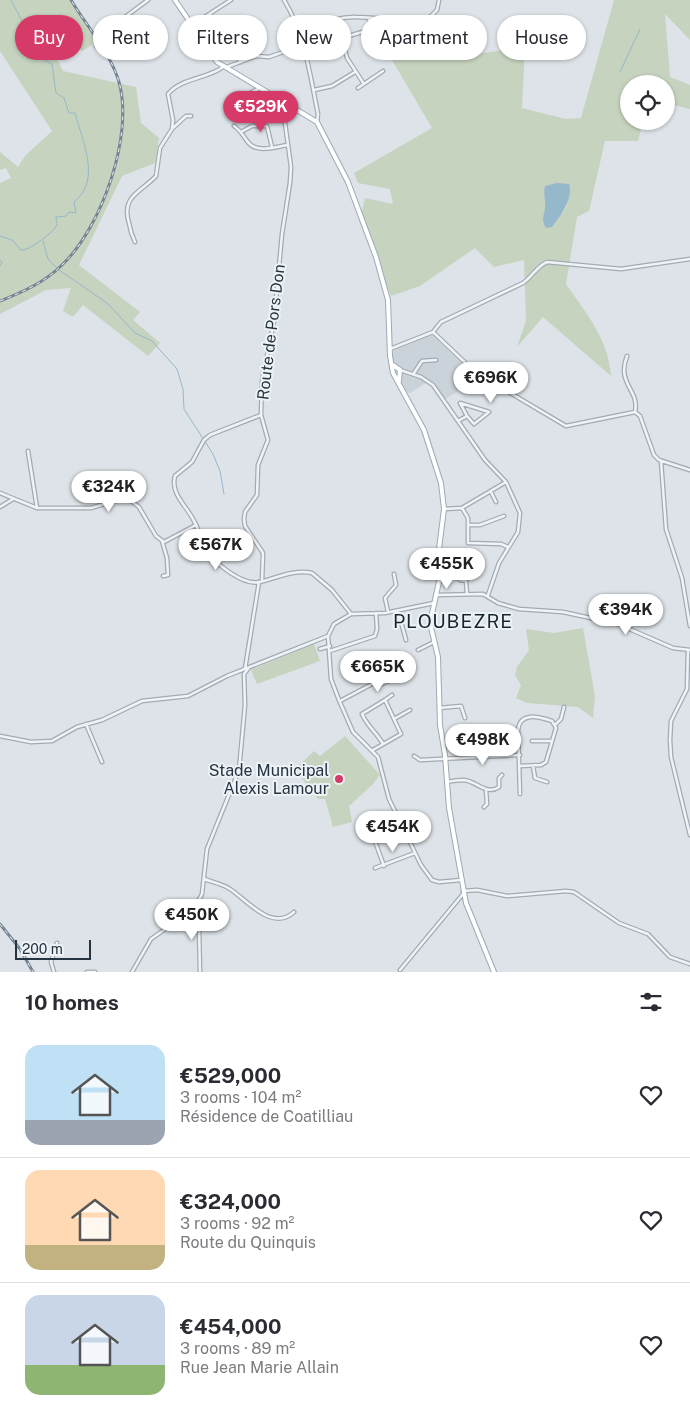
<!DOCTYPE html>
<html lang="en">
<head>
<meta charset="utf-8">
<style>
  :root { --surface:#fff; --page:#f2f2f3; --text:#2b2b33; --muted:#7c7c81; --line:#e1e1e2; --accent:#d63a69 }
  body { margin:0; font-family:"Public Sans",sans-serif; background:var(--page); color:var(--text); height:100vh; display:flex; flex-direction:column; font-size:19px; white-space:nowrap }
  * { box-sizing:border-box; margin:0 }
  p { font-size:16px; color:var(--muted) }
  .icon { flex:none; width:28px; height:28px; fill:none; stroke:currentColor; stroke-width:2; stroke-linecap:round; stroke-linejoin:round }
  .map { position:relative; height:972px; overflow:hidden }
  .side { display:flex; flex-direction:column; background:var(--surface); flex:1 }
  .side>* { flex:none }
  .banner { position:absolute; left:15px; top:15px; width:660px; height:45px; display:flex; gap:10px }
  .buttons { position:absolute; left:620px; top:75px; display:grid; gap:10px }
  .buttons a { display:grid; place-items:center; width:55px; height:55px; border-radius:50%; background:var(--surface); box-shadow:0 1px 4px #0004; font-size:25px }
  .scale { position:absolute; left:15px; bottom:12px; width:76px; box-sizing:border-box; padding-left:5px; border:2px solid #263340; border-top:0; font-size:14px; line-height:18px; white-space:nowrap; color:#263340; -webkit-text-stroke:4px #edf2f6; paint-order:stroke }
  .price { position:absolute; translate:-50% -42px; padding:0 11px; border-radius:18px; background:#fff; color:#222; font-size:16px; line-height:32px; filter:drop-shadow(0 1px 2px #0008) }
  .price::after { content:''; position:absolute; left:50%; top:30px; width:15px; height:11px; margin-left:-8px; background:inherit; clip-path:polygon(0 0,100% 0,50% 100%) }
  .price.current { background:var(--accent); color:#fff }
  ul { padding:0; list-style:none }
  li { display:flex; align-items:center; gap:15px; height:125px; padding:0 25px }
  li+li { border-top:1px solid var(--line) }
  li span { display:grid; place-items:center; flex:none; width:140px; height:100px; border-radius:15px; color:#555 }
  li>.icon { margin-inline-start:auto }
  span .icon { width:60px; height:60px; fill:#fffc; stroke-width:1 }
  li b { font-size:21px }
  h2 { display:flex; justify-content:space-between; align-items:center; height:60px; padding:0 25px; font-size:21px }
  .tag { padding:0 18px; border-radius:22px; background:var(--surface); box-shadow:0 1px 4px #0004; font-size:18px; line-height:45px }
  .tag.current { background:var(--accent); color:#fff }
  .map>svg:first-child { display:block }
</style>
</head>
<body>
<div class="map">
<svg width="690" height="972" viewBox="0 0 690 972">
  <rect width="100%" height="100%" fill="#dde3e8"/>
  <path fill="#cbd3da" d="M 432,335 L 472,373 L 460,385 L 462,389 L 445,399 L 432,381 L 429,381 L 410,393 L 406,391 L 401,380 L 401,368 L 396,365 L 391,355 L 395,350 Z"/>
  <path fill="#c6d3be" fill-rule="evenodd" d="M 0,0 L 71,0 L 72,5 L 97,42 L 82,51 L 77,46 L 57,59 L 63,71 L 136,87 L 141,123 L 159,138 L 155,163 L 122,176 L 79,265 L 140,312 L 133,320 L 160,343 L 148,356 L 83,305 L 73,317 L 63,311 L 71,288 L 46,290 L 0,314 L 0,183 L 11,178 L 6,168 L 0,170 L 0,152 L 18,167 L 25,156 L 52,131 L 0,51 Z
    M 614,0 L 690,0 L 690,40 L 665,14 L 670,77 L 690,85 L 690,109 L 666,103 L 666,84 L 629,84 L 629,121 L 643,121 L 638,141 L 605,141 L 589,211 L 577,217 L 566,284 C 586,313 609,340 611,376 L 543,317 L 517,347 L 526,321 L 524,260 L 494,267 L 475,248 L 420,286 L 391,296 L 360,220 L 365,198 L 393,204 L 390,189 L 358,183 L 354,173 L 432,128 L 392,60 L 385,58 L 387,33 L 391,23 L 440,20 L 455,57 L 525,47 L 522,108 L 566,119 L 581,118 ZM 570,193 L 566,208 L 552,227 L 545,207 Z
    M 583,628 L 595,696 L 593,718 L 578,707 L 527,703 L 516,698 L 521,685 L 515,675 L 517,667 L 529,650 L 526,629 L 554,633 Z
    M 314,644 L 320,661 L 257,684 L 251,670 Z
    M 345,736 L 380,775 L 372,785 L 349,806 L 352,822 L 333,827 L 325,799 L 318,799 L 295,769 L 314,751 L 320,756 Z"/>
  <path fill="#96b8cb" d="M 557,183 L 569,184 C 574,198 560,217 552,227 L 546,228 C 541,220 544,215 545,208 C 546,200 543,194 545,186 Z"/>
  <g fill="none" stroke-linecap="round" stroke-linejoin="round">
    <path stroke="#96b8cb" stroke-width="1" d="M 620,72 L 640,29
      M 0,236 L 12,240 L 21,250 C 29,251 54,232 57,225 C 57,223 56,220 56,217 L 66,216 L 69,212 L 76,213 L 74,202 C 102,180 82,141 75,113 L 69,113 L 64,98 L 56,93 L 52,64 L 42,59 L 28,40 L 21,19 L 11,0
      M 43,241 L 48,259 L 57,268
      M 0,260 L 2,263 L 0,266
      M 59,270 L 107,303 L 135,333 L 152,341 L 177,369 L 183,389 L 184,409 L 213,454 L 220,471 L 224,494"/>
    <g stroke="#a2abb2" stroke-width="5">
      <path id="minor" d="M 284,0 C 305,34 310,75 318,114 L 317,122
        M 210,14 L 241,62
        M 369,19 L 374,55
        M 192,25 L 231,0
        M 299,32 C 318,26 336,16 356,17 C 381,17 404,24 429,18 L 437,10 L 439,0
        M 342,38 L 347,58 L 364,84
        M 96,46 L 125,17 L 148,0
        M 227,67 L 256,56 L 269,57 L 303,45 L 342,38 L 369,30
        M 358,88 L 383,71
        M 314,90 L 332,86 L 355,72
        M 226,105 L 260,88
        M 234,126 C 240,130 243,135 247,141 C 256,154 274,147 288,145
        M 173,128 L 186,116 L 191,116
        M 241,132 L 252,126 L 267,126 L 272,147
        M 135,242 C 132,236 130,229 129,223 C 121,196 140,193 156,176 L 160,148 L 172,129 L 173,120 L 168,94 C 181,78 207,79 223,67
        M 433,332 L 475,372 L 566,426 L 635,412 L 640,416 L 654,455 L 659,460 L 690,470
        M 390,349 L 433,332 L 441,322 L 458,314 L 523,283 C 532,277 537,266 547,262 L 621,269 L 690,259
        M 627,356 C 616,384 640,390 635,412
        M 400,370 L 421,377 L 433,385 L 485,460 L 506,482 L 520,513 L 518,532 L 499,563 L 488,595
        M 414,373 L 422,361 L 436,360
        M 261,415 L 210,435 L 204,440 L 192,462 L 175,476 C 170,494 187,506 194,521 C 200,530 201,544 208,553 C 218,565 243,586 260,582 C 276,578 295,569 312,573 L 332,590 L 351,614
        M 458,421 L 467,416 L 474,424 L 489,412 L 460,403 L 467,416
        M 28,451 L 37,508
        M 661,461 L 666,529 L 682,578 L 690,626
        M 491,492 L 496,502
        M 0,493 L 37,508 L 91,508 L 122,499 L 131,501 L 139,507 L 156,536 L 164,542 L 196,525
        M 0,507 L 13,499
        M 462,508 L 468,518 L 468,543 L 501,544 L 508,547
        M 444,509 L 462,508 L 506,482
        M 468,525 L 480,525 L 504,516
        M 162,541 L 167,558 L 168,575 L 163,576
        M 440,575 L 452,572 L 460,580 L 466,581 L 467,594
        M 262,581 L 263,553 L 245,526 L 244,519 L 245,512 L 257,495 L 258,465 L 268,440 L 261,415 L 262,381 L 274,321 L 282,234 L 290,183 L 291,167 L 282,101
        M 436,595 L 483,594 L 498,603 L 519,609 L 563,612 L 618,624 L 673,648 L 690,650
        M 398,611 L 406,640
        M 388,612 L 385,598 L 396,585 L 394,574
        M 328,636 L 331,679 L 339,700 L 353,732 L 378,757 L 389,799 L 421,865 L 432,880 L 439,882 L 461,880
        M 320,649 L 330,646
        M 418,650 L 434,642
        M 688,650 L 687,689 L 671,721 L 670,740 L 671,757 L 690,835
        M 330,651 L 375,636 L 377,629 L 376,613
        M 245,669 L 259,582
        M 340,701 L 374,683 L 382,684 L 409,672
        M 439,708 L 461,706 L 465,718
        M 394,719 L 410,710
        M 86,724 L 102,762
        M 555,725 L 561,719 L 564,707
        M 0,736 L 31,742 L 52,741 L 77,727 L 102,720 L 142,701 L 188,696 L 227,676 L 328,636 L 334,624 L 351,614 L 385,613 L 434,603
        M 532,741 L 552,741
        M 383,744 C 377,733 367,726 362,714 L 385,700
        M 373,750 L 401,734 L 385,700 L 392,695
        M 414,756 L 420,760 L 520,755
        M 473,757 L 477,741
        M 520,766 L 541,765 L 546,762 L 556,728 L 552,721 C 539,717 520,711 518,730 L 520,794
        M 533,766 L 535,778 L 547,782
        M 447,782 C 452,781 458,780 464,780 C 476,781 487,796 499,787 L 499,778 L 502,775
        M 484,807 L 487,804 L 486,790
        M 372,833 L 384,866
        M 363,835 L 384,830 L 400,822
        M 375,868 L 415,853
        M 204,879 C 212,882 223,884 230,889 C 248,901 272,932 294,912
        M 463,891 L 477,890 L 507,896 L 566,891 L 574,892 L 619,923 L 648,934 L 670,957 L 690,964
        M 195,907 L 199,927 L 200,972
        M 400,970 L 463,894
        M 54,972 L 51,962 L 57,943
        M 87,972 L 95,972
        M 132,972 L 151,939 L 194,909 L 202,894 L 207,849 L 239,770 L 245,705 L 244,674 L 248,669"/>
    </g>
    <g stroke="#9caab5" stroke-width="6">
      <path id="major" d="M 175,0 L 217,62 L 317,122 L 348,182 L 376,257 L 388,300 L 390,356 L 393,373 L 424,430 L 441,483 L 444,509 L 439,549 L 440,577 L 430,623 L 438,657 L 440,725 L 445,755 L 449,808 L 466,903 L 494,972
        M 393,365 L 400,370 L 399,381"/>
    </g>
    <use href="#minor" stroke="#f0f3f6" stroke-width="2.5"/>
    <use href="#major" stroke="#fff" stroke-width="4"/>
    <g stroke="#768593" stroke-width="3">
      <path id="rail" d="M 0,301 C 23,292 45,282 62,265 C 102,227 134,135 119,82 C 110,52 87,27 71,0
        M 0,924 L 20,949 L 33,972"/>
    </g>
    <use href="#rail" stroke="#edf2f6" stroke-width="1" stroke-dasharray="4" stroke-linecap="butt"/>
  </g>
  <circle fill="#d63a69" stroke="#edf2f6" stroke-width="2" cx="339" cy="779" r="5"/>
  <g text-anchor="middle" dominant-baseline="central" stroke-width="4" stroke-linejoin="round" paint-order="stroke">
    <g font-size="16" fill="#263340" stroke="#edf2f6">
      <text transform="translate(271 332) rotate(-83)">Route de Pors Don</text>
    </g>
    <g font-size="16" fill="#263340" stroke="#edf2f6" text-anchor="end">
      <text x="329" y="770">Stade Municipal<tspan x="329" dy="18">Alexis Lamour</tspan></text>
    </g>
    <g font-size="19" letter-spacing="1" fill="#182430" stroke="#edf2f6">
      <text x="453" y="621">PLOUBEZRE</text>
    </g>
  </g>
</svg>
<div class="buttons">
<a><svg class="icon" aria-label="locate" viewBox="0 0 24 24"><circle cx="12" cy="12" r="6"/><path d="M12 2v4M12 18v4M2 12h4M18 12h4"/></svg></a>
</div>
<div class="scale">200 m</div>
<b class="price current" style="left:261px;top:133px">€529K</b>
<b class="price" style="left:491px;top:404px">€696K</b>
<b class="price" style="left:109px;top:513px">€324K</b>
<b class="price" style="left:216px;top:571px">€567K</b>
<b class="price" style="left:447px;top:590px">€455K</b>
<b class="price" style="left:626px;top:636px">€394K</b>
<b class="price" style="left:378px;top:693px">€665K</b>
<b class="price" style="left:483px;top:766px">€498K</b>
<b class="price" style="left:393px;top:853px">€454K</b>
<b class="price" style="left:192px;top:941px">€450K</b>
<div class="banner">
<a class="tag current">Buy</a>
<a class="tag">Rent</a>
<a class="tag">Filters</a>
<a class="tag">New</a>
<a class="tag">Apartment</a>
<a class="tag">House</a>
</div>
</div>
<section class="side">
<h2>10 homes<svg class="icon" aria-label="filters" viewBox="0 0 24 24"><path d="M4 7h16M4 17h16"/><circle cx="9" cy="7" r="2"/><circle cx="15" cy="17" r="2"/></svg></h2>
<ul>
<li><span style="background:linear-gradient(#bfe0f5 75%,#9aa5b1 0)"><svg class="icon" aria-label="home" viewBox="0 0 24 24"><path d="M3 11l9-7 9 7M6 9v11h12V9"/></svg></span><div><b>€529,000</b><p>3 rooms · 104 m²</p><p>Résidence de Coatilliau</p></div><svg class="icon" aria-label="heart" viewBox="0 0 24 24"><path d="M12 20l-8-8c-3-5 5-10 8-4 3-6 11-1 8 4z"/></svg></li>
<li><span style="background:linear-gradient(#ffd9b3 75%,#c2b280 0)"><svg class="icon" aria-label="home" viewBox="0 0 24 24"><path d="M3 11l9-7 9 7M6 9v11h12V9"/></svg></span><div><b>€324,000</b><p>3 rooms · 92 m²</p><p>Route du Quinquis</p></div><svg class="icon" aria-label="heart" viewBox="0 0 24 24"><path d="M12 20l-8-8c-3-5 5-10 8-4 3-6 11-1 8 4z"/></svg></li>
<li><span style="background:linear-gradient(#c9d6e8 70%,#8fb573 0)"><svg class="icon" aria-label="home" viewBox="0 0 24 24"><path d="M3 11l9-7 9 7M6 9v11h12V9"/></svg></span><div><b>€454,000</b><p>3 rooms · 89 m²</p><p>Rue Jean Marie Allain</p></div><svg class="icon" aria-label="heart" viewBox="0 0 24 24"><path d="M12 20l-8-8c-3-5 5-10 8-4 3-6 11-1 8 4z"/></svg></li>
</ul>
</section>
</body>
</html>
